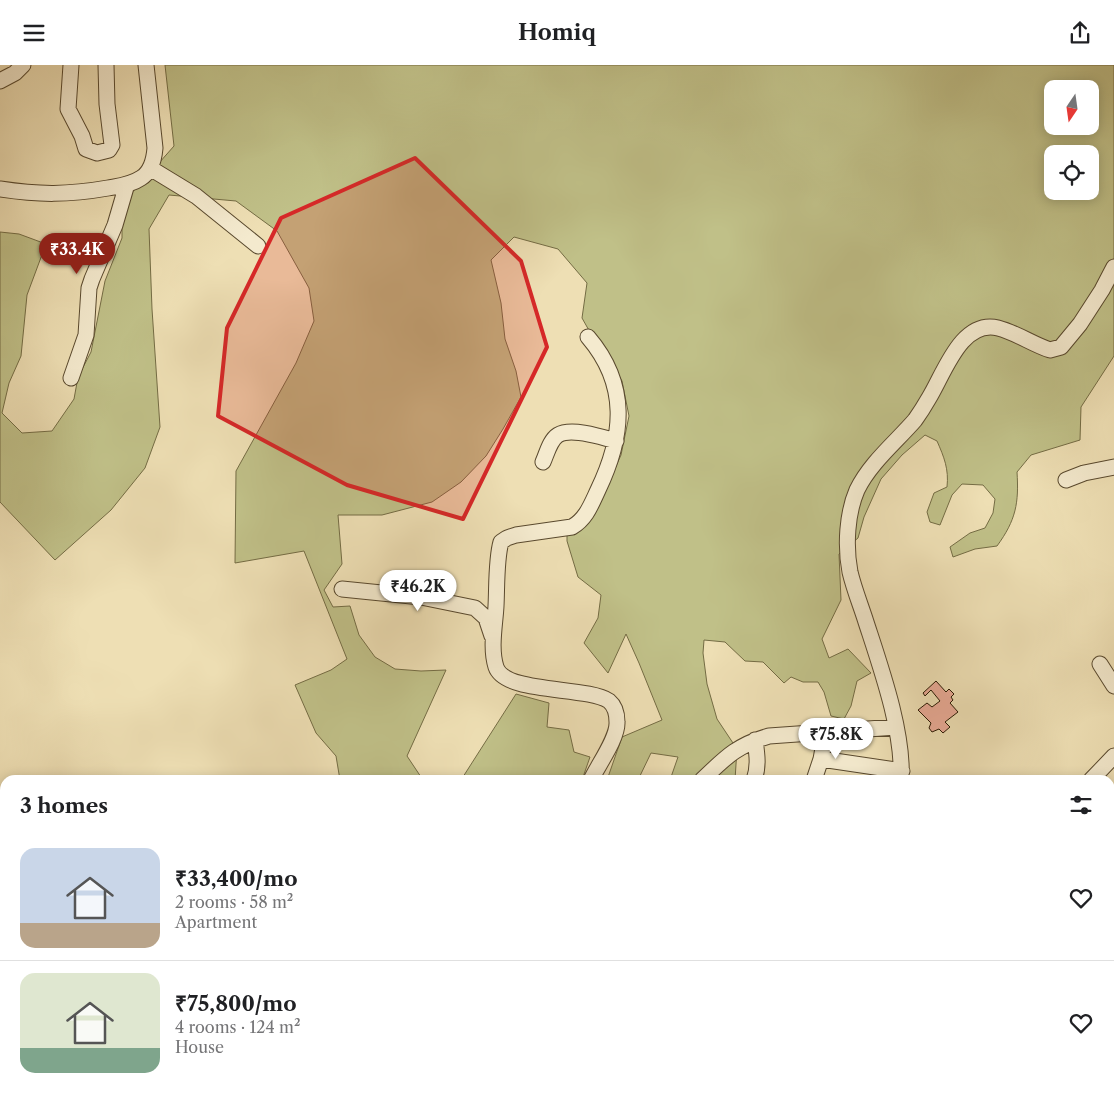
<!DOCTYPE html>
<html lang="en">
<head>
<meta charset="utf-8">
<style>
  :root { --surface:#fff; --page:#f2f2f2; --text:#202124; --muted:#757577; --line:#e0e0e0; --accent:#8f2418 }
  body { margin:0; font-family:"Libre Caslon Text",serif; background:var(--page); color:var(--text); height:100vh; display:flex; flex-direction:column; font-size:19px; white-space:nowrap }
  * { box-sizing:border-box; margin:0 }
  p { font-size:16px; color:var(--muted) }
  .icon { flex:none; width:28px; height:28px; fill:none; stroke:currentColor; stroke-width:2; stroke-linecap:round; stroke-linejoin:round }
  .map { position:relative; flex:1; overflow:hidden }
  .panel { position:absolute; left:0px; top:710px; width:1115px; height:321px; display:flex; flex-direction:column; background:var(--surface); border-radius:15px 15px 0 0; box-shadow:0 2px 12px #0003 }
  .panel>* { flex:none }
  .needle { width:32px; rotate:193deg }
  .tools { position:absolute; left:1044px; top:15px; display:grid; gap:10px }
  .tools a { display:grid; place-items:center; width:55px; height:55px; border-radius:10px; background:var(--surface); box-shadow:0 2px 12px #0003; font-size:25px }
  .price { position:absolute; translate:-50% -42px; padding:0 11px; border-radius:18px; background:#fff; color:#222; font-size:16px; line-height:32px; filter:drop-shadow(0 1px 2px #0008) }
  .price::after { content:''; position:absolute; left:50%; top:30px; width:15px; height:11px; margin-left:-8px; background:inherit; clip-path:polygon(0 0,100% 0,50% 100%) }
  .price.on { background:var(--accent); color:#fff }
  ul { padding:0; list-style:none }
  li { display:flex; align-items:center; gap:15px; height:125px; padding:0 20px }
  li+li { border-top:1px solid var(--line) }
  li span { display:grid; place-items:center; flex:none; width:140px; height:100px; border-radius:15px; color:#555 }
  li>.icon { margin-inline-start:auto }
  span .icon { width:60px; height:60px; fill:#fffc; stroke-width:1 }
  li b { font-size:21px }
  h2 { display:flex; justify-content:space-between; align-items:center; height:60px; padding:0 20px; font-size:21px }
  header { display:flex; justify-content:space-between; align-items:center; height:65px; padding:0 20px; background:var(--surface); font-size:22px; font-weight:700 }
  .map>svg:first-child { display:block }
</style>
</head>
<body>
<header><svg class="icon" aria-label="menu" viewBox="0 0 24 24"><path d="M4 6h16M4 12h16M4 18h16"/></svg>Homiq<svg class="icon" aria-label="share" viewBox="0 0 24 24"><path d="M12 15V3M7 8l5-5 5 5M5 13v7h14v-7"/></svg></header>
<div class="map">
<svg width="1114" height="1031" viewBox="0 0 1114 1031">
  <rect width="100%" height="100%" fill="#eedfb4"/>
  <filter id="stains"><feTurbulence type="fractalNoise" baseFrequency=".004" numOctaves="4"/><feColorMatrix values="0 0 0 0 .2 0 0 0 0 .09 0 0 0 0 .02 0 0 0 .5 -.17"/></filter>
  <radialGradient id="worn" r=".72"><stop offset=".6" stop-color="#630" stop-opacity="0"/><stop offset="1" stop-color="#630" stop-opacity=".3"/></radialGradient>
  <path fill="#c0c088" stroke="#746c44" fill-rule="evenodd" d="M 165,0 L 1114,0 L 1114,291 L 1081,342 L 1080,375 L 1031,390 L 1017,407 C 1019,438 1016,455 997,481 L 975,484 L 953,492 L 950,482 L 970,468 L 985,463 L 993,448 L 995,434 L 983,420 L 962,419 L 952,430 L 940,460 L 930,457 L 927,447 L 934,428 L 947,422 C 949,404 944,392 937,376 L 925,370 L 902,390 L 881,414 L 864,452 L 858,473 L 839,489 L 841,535 L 822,574 L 829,593 L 848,584 L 871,608 L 857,616 L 851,641 L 844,654 L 831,651 L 824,627 L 818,617 L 803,617 L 791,612 L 784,618 L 763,597 L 745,596 L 725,577 L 704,575 L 703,588 L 707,619 L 717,654 L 737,684 L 735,715 L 670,715 L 678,692 L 651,688 L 638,715 L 607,715 L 622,672 L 662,655 L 639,598 L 626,569 L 608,608 L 584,578 L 598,553 L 601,530 L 578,512 L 567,476 L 567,467 L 593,452 L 621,390 L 629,351 L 622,316 L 602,281 L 591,269 L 582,253 L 587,218 L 558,184 L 514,172 L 491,195 L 501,238 L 505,274 L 516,306 L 521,332 L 503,364 L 486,391 L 461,417 L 432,437 L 382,450 L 338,450 L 342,499 L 324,525 L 333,542 L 350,541 L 359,570 L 375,592 L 395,604 L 421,606 L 446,605 L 407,691 L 421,712 L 436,715 L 340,715 L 336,691 L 316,668 L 295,620 L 331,605 L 347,594 L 304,486 L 235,498 L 236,406 L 296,298 L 314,256 L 309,223 L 277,166 L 236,136 L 169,130 L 149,164 L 152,244 L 160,362 L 145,403 L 111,445 L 55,495 L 0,437 L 0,167 L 19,169 L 46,179 L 27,230 L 21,291 L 9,318 L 2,348 L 22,368 L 52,366 L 74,334 L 78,312 L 91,287 L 105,216 L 122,173 L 122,134 L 136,124 L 174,81 ZM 1052,24 L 1090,24 L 1090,61 L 1052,61 ZM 1052,89 L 1090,89 L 1090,126 L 1052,126 Z
    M 516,629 L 549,638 L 547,662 L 569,665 L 574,687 L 590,692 L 582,715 L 461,715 Z"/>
  <path fill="#9bbbb5" stroke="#6d796d" d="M 298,1026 L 329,1026 L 331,1031 L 296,1031 Z"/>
  <path fill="#e9aa96" stroke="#271701" d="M 936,616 L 946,627 L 949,624 L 954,629 L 951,632 L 953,635 L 950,638 L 958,647 L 945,657 L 950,662 L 943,668 L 939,664 L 932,667 L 929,663 L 931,658 L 918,645 L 927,638 L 932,642 L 940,636 L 931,625 L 925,631 L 923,628 Z"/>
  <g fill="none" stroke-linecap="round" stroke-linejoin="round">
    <g stroke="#59492e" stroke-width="17">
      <path id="minor" d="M 71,0 L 68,44 L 82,71 L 86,84 L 97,88 L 109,85 L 112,80 L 107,39 L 106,0
        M 0,16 L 15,8 L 23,0
        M 150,103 L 196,131 L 258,181
        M 0,124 C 39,130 68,130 108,123 C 119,121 131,120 141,113 C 151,107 154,95 155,83 L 146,0
        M 588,272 C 629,320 624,371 598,425 C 591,440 586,454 572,462 L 516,470 L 507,473 L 501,477 C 496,494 497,523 496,541 C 495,560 490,583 496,602 C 505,629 586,621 609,636 C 615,641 617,649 617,657 C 618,673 598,700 591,715
        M 71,313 L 86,270 L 89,223 L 92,214 L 115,160 L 127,119
        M 543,397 C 547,388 550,375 558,370 C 571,362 602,372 616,376
        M 1066,415 L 1084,408 L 1114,402
        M 342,524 L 421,532 L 475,543 L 486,553 L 492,571
        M 1100,599 L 1114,621
        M 821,694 L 902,706
        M 702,715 C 725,693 737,680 769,671 L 896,662
        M 754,715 C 759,701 757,689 755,675
        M 814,715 L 821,694 L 826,667
        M 901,715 C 904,668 881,603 866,557 C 861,541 854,524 850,507 C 845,481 847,448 857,425 C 870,398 896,377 915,355 C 920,348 925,340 929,333 C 944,309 961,254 998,263 C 1017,268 1032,279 1050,285 L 1061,282 L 1080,259 L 1102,225 L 1114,202
        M 1091,715 L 1114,691
        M 1110,873 L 1114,875
        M 740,1026 L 740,1031
        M 767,1026 L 778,1031
        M 832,1026 L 846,1031
        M 961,1026 L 971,1031
        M 284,1031 L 285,1026
        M 441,1031 L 444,1026
        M 507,1031 L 508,1026
        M 636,1031 L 639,1026
        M 799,1031 L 820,1026
        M 936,1031 L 940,1026
        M 1079,1031 L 1080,1026"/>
    </g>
    <use href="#minor" stroke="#f4eace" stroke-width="15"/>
  </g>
  <path fill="#d62828" fill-opacity="0.2" stroke="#d62828" stroke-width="4" stroke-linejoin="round" d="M 415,93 L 521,196 L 547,282 L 463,454 L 347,420 L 218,351 L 227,263 L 281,153 Z"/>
  <rect width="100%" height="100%" filter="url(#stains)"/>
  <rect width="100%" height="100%" fill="url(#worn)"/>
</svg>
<div class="tools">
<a><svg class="needle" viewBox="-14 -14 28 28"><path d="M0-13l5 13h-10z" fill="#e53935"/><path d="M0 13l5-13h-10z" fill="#757577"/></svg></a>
<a><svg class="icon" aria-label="locate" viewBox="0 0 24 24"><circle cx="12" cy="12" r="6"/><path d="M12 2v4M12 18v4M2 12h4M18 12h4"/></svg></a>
</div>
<b class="price on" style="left:77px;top:210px">₹33.4K</b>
<b class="price" style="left:418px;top:547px">₹46.2K</b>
<b class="price" style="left:836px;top:695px">₹75.8K</b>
<section class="panel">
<h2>3 homes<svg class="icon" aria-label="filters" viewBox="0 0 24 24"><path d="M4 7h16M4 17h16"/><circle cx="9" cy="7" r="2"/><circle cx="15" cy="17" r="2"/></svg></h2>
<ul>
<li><span style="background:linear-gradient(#c9d6e8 75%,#b9a48a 0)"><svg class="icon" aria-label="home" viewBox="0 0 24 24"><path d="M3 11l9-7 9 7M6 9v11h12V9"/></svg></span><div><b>₹33,400/mo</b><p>2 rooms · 58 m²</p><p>Apartment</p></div><svg class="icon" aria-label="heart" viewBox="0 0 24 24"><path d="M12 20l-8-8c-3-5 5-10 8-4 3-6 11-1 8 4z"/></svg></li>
<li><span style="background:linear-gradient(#dfe7d0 75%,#7fa58c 0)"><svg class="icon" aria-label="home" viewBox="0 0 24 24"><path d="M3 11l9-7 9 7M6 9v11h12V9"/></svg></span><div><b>₹75,800/mo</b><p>4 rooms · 124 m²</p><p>House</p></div><svg class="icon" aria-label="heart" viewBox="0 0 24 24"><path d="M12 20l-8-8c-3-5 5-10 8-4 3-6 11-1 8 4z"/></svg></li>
</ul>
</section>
</div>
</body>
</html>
